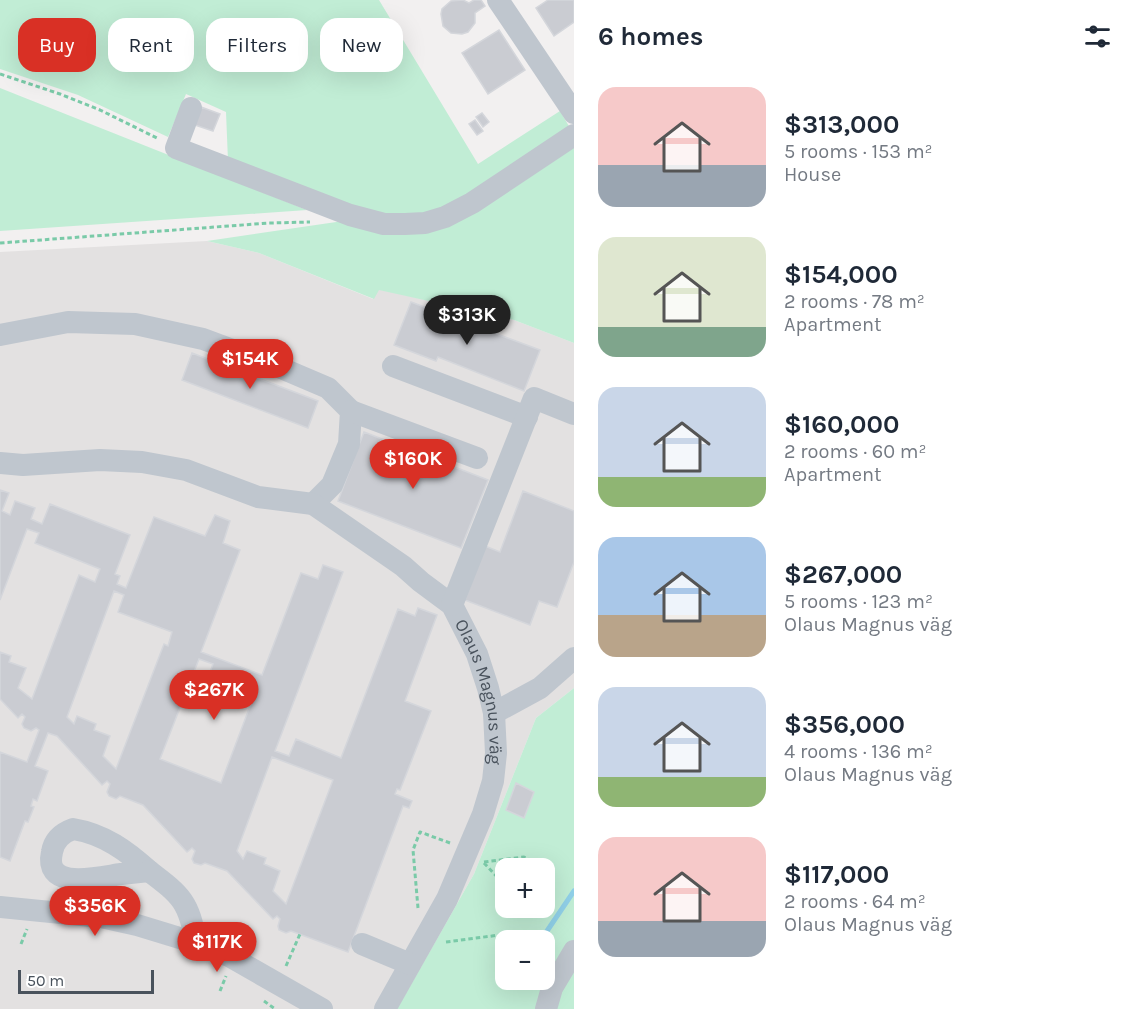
<!DOCTYPE html>
<html lang="en">
<head>
<meta charset="utf-8">
<style>
  :root { --surface:#fff; --page:#f6f6f7; --text:#1f2937; --muted:#747a83; --accent:#d93025 }
  body { margin:0; font-family:Karla,sans-serif; background:var(--page); color:var(--text); height:100vh; display:flex; flex-direction:column; font-size:22px; white-space:nowrap }
  * { box-sizing:border-box; margin:0 }
  p { font-size:20px; color:var(--muted) }
  .icon { flex:none; width:33px; height:33px; fill:none; stroke:currentColor; stroke-width:2; stroke-linecap:round; stroke-linejoin:round }
  .map { position:relative; flex:1; overflow:hidden }
  .drawer { display:flex; flex-direction:column; background:var(--surface); width:564px }
  .drawer>* { flex:none }
  .guide { position:absolute; left:18px; top:18px; width:465px; height:54px; display:flex; gap:12px }
  .fabs { position:absolute; left:495px; top:858px; display:grid; gap:12px }
  .fabs a { display:grid; place-items:center; width:60px; height:60px; border-radius:12px; background:var(--surface); box-shadow:0 6px 24px #0002; font-size:30px }
  .scale { position:absolute; left:18px; bottom:15px; width:136px; box-sizing:border-box; padding-left:6px; border:3px solid #49525c; border-top:0; font-size:16px; line-height:21px; white-space:nowrap; color:#49525c; -webkit-text-stroke:4px #fff; paint-order:stroke }
  .price { position:absolute; translate:-50% -51px; padding:0 14px; border-radius:21px; background:var(--accent); color:#fff; font-size:20px; line-height:39px; filter:drop-shadow(0 2px 3px #0008) }
  .price::after { content:''; position:absolute; left:50%; top:36px; width:18px; height:14px; margin-left:-9px; background:inherit; clip-path:polygon(0 0,100% 0,50% 100%) }
  .price.current { background:#222; color:#fff }
  ul { padding:0; list-style:none }
  li { display:flex; align-items:center; gap:18px; height:150px; padding:0 24px }
  li span { display:grid; place-items:center; flex:none; width:168px; height:120px; border-radius:18px; color:#555 }
  li>.icon { margin-inline-start:auto }
  span .icon { width:72px; height:72px; fill:#fffc; stroke-width:1 }
  li b { font-size:26px }
  h2 { display:flex; justify-content:space-between; align-items:center; height:72px; padding:0 24px; font-size:26px }
  .pill { padding:0 21px; border-radius:18px; background:var(--surface); box-shadow:0 6px 24px #0002; font-size:21px; line-height:54px }
  .pill.current { background:var(--accent); color:#fff }
  main { display:flex; flex:1; min-height:0 }
  .map>svg:first-child { display:block }
</style>
</head>
<body>
<main>
<div class="map">
<svg width="574" height="1009" viewBox="0 0 574 1009">
  <rect width="100%" height="100%" fill="#f2f0f0"/>
  <path fill="#e3e1e1" d="M 207,241 L 259,253 L 373,299 L 378,289 L 514,320 L 574,343 L 574,688 L 536,718 L 474,874 L 397,1009 L 0,1009 L 0,252 Z"/>
  <path fill="#c1edd5" fill-rule="evenodd" d="M 0,0 L 379,0 L 478,164 L 560,111 L 570,128 L 452,205 L 422,217 L 386,219 L 228,161 L 226,112 L 186,94 L 168,137 L 78,95 L 0,69 Z
    M 0,88 L 307,210 L 0,231 Z
    M 574,142 L 574,343 L 514,320 L 379,290 L 374,299 L 259,253 L 207,241 L 350,220 L 411,229 Z
    M 574,688 L 574,1009 L 397,1009 L 474,874 L 536,718 ZM 506,868 L 544,868 L 544,908 L 506,908 ZM 506,940 L 544,940 L 544,980 L 506,980 Z"/>
  <g fill="none" stroke-linecap="round" stroke-linejoin="round">
    <path stroke="#90d0e8" stroke-width="5" d="M 547,931 L 574,891"/>
  </g>
  <path fill="#caccd2" stroke="#d4d6db" stroke-width="1.5" fill-rule="evenodd" d="M 463,0 L 469,3 L 474,0 L 481,0 L 485,6 L 475,13 L 475,23 L 468,32 L 462,34 L 451,33 L 443,26 L 441,14 L 442,9 L 451,1 Z
    M 548,0 L 574,0 L 574,22 L 554,36 L 536,8 Z
    M 499,30 L 525,70 L 488,94 L 462,53 Z
    M 201,107 L 220,114 L 213,131 L 195,125 Z
    M 482,113 L 489,122 L 483,127 L 476,117 Z
    M 475,120 L 483,131 L 477,135 L 469,124 Z
    M 411,302 L 540,350 L 524,391 L 438,357 L 436,361 L 394,345 Z
    M 192,353 L 318,401 L 308,428 L 182,380 Z
    M 364,432 L 488,480 L 461,548 L 338,501 Z
    M 0,490 L 9,493 L 2,511 L 10,515 L 15,501 L 35,508 L 31,519 L 42,524 L 50,504 L 130,535 L 115,574 L 120,576 L 117,584 L 126,588 L 154,517 L 205,536 L 215,515 L 230,521 L 223,543 L 240,550 L 201,652 L 262,675 L 301,573 L 318,579 L 323,565 L 343,572 L 275,751 L 289,756 L 296,739 L 341,758 L 398,609 L 415,616 L 418,608 L 437,615 L 405,701 L 431,711 L 400,790 L 397,789 L 395,794 L 412,801 L 409,808 L 403,806 L 348,952 L 291,931 L 286,933 L 279,930 L 278,926 L 280,919 L 277,916 L 273,919 L 227,871 L 205,863 L 201,865 L 194,863 L 192,859 L 195,851 L 192,848 L 187,852 L 143,805 L 120,796 L 116,799 L 109,796 L 107,792 L 110,784 L 107,781 L 102,785 L 57,736 L 48,733 L 35,766 L 48,771 L 37,801 L 33,799 L 31,806 L 34,807 L 28,822 L 25,821 L 10,861 L 0,857 L 0,752 L 27,762 L 39,730 L 36,728 L 31,731 L 24,728 L 22,724 L 25,717 L 22,714 L 18,718 L 0,699 L 0,652 L 11,656 L 9,662 L 26,668 L 18,688 L 32,699 L 79,575 L 95,582 L 100,569 L 35,543 L 39,533 L 27,529 L 0,600 ZM 114,591 L 124,595 L 118,612 L 172,632 L 168,646 L 164,644 L 116,769 L 103,756 L 110,736 L 94,730 L 96,724 L 77,716 L 74,724 L 67,717 ZM 199,659 L 213,664 L 209,675 L 255,693 L 221,783 L 160,759 ZM 272,757 L 333,780 L 286,904 L 273,891 L 280,871 L 264,864 L 266,858 L 247,851 L 243,859 L 237,851 Z
    M 523,491 L 574,511 L 574,562 L 557,607 L 539,601 L 530,625 L 465,600 L 485,546 L 500,552 Z
    M 516,783 L 534,792 L 524,818 L 506,810 Z"/>
  <g fill="none" stroke-linecap="round" stroke-linejoin="round">
    <path stroke="#7acaa8" stroke-width="3" stroke-dasharray="4.5 3" stroke-linecap="butt" d="M 0,74 L 60,94 L 100,110 L 159,139
      M 0,243 L 269,223 L 310,222
      M 484,862 L 524,857 L 551,870
      M 484,863 L 506,886
      M 418,908 L 413,850 L 420,832 L 450,843
      M 446,942 L 507,934
      M 21,944 L 27,929
      M 286,966 L 300,934
      M 220,991 L 226,976
      M 264,1001 L 275,1009"/>
    <g stroke="#bfc6ce" stroke-width="22">
      <path d="M 498,0 L 574,113"/>
      <path d="M 191,108 L 176,148 L 350,215 L 384,224 L 405,224 L 425,223 L 445,217 L 472,203 L 574,135"/>
      <path d="M 0,335 L 68,322 L 135,324 L 203,339 L 281,368 L 328,388 L 351,411 L 349,444 L 332,485 L 313,504"/>
      <path d="M 393,366 L 527,417"/>
      <path d="M 351,411 L 477,458"/>
      <path id="s1" d="M 0,463 L 23,465 L 100,460 L 142,462 L 186,470 L 258,497 L 313,504 L 403,566 L 421,582 L 452,605 L 477,654 L 488,688 L 494,713 L 496,753 L 493,781 L 483,814 L 447,899 L 385,1009"/>
      <path d="M 452,605 L 534,398 L 574,414"/>
      <path d="M 494,713 L 540,688 L 574,658"/>
      <path d="M 73,829 C 104,834 127,851 149,871 C 140,872 130,873 121,874 C 99,877 43,892 52,852 C 54,840 62,833 73,829 Z"/>
      <path d="M 149,871 C 182,896 189,902 196,943"/>
      <path d="M 0,907 L 101,917 L 137,925 L 196,943 L 229,956 L 322,1009"/>
      <path d="M 362,944 L 410,964"/>
      <path d="M 546,1009 L 552,988 L 574,951"/>
    </g>
  </g>
  <g text-anchor="middle" dominant-baseline="central" stroke-width="4.5" stroke-linejoin="round" paint-order="stroke">
    <g font-size="18" fill="#49525c" stroke="#fff">
      <text stroke="none"><textPath href="#s1" startOffset="584">Olaus Magnus väg</textPath></text>
    </g>
  </g>
</svg>
<div class="fabs">
<a>+</a>
<a>−</a>
</div>
<div class="scale">50 m</div>
<b class="price current" style="left:467px;top:346px">$313K</b>
<b class="price" style="left:250px;top:390px">$154K</b>
<b class="price" style="left:413px;top:490px">$160K</b>
<b class="price" style="left:214px;top:721px">$267K</b>
<b class="price" style="left:95px;top:937px">$356K</b>
<b class="price" style="left:217px;top:973px">$117K</b>
<div class="guide">
<a class="pill current">Buy</a>
<a class="pill">Rent</a>
<a class="pill">Filters</a>
<a class="pill">New</a>
</div>
</div>
<section class="drawer">
<h2>6 homes<svg class="icon" aria-label="filters" viewBox="0 0 24 24"><path d="M4 7h16M4 17h16"/><circle cx="9" cy="7" r="2"/><circle cx="15" cy="17" r="2"/></svg></h2>
<ul>
<li><span style="background:linear-gradient(#f6c9c9 65%,#9aa5b1 0)"><svg class="icon" aria-label="home" viewBox="0 0 24 24"><path d="M3 11l9-7 9 7M6 9v11h12V9"/></svg></span><div><b>$313,000</b><p>5 rooms · 153 m²</p><p>House</p></div></li>
<li><span style="background:linear-gradient(#dfe7d0 75%,#7fa58c 0)"><svg class="icon" aria-label="home" viewBox="0 0 24 24"><path d="M3 11l9-7 9 7M6 9v11h12V9"/></svg></span><div><b>$154,000</b><p>2 rooms · 78 m²</p><p>Apartment</p></div></li>
<li><span style="background:linear-gradient(#c9d6e8 75%,#8fb573 0)"><svg class="icon" aria-label="home" viewBox="0 0 24 24"><path d="M3 11l9-7 9 7M6 9v11h12V9"/></svg></span><div><b>$160,000</b><p>2 rooms · 60 m²</p><p>Apartment</p></div></li>
<li><span style="background:linear-gradient(#a9c7e8 65%,#b9a48a 0)"><svg class="icon" aria-label="home" viewBox="0 0 24 24"><path d="M3 11l9-7 9 7M6 9v11h12V9"/></svg></span><div><b>$267,000</b><p>5 rooms · 123 m²</p><p>Olaus Magnus väg</p></div></li>
<li><span style="background:linear-gradient(#c9d6e8 75%,#8fb573 0)"><svg class="icon" aria-label="home" viewBox="0 0 24 24"><path d="M3 11l9-7 9 7M6 9v11h12V9"/></svg></span><div><b>$356,000</b><p>4 rooms · 136 m²</p><p>Olaus Magnus väg</p></div></li>
<li><span style="background:linear-gradient(#f6c9c9 70%,#9aa5b1 0)"><svg class="icon" aria-label="home" viewBox="0 0 24 24"><path d="M3 11l9-7 9 7M6 9v11h12V9"/></svg></span><div><b>$117,000</b><p>2 rooms · 64 m²</p><p>Olaus Magnus väg</p></div></li>
</ul>
</section>
</main>
</body>
</html>
